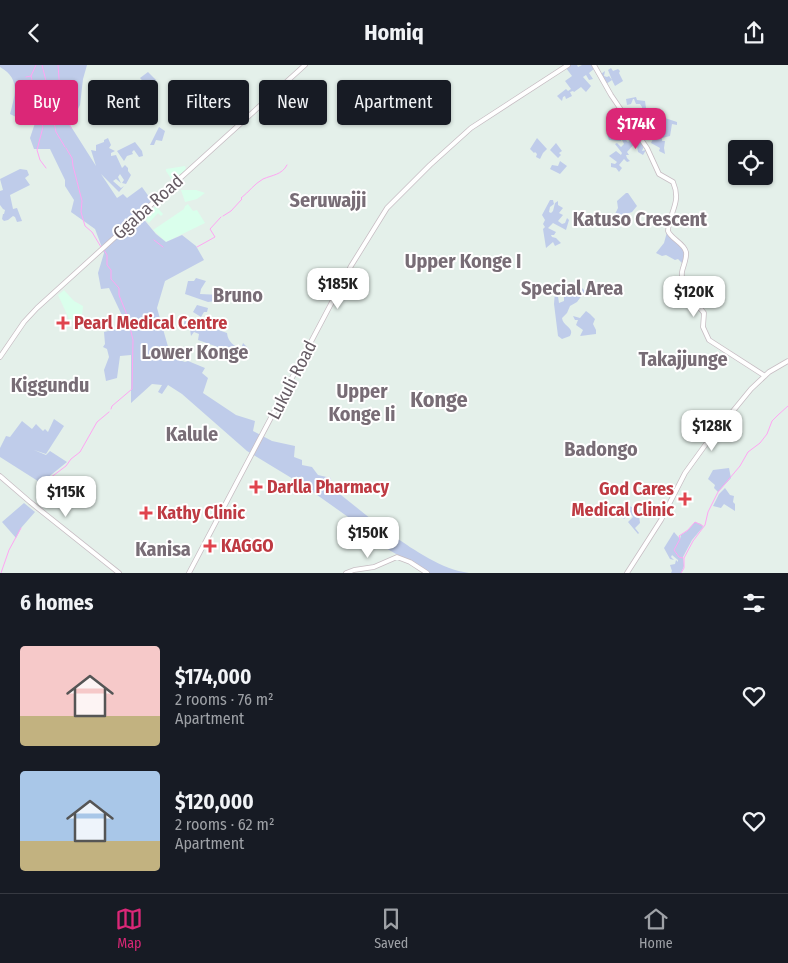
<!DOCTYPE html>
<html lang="en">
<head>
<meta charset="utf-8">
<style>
  :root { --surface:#171b24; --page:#20242c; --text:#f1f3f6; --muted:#9ea1a6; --line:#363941; --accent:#db2777 }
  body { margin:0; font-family:"Fira Sans Condensed",sans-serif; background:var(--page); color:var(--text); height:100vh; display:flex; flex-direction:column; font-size:19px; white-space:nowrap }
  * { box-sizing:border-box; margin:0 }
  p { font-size:16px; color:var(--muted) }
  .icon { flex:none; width:28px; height:28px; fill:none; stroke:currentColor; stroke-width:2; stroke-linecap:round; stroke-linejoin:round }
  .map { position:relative; height:508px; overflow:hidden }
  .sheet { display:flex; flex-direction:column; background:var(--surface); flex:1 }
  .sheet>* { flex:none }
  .banner { position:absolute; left:15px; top:15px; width:500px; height:45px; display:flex; gap:10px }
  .tools { position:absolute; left:728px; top:75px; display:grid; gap:10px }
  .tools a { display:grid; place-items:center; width:45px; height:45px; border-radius:5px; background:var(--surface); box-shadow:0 1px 4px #0004; font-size:25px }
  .price { position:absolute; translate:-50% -42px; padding:0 11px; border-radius:10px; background:#fff; color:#222; font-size:16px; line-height:32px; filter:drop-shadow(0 1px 2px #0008) }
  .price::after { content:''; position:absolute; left:50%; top:30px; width:15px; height:11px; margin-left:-8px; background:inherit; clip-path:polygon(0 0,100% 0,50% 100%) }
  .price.current { background:var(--accent); color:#fff }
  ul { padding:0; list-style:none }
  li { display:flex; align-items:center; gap:15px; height:125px; padding:0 20px }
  li span { display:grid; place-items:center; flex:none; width:140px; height:100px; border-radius:5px; color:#555 }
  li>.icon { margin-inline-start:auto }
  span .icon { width:60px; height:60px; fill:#fffc; stroke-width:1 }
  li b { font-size:21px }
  h2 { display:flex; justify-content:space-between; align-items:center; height:60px; padding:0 20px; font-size:21px }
  .pill { padding:0 18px; border-radius:5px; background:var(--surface); box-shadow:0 1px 4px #0004; font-size:18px; line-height:45px }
  .pill.current { background:var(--accent); color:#fff }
  header { display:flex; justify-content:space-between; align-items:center; height:65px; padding:0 20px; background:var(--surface); font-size:22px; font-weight:700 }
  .dock { display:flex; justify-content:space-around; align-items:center; height:70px; border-top:1px solid var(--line); background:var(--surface); font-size:14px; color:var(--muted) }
  .dock a { display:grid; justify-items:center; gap:2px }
  .dock .current { color:var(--accent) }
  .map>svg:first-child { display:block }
</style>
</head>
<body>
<header><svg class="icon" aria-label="back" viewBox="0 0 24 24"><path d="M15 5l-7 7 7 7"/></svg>Homiq<svg class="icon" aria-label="share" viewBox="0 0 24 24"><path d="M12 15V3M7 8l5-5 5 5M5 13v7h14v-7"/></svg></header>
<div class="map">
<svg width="788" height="508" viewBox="0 0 788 508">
  <rect width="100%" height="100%" fill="#e4f0ea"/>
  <path fill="#daffec" d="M 185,101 L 186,105 L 172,115 L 166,106 L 166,104 Z
    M 181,125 L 196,125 L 205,128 L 197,134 L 185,137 Z
    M 188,139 L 193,146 L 197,145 L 205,158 L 166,177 L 153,165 L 184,144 L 185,141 Z
    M 156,141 L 163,149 L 161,151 L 158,148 L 149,158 L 144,153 Z
    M 64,225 L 74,236 L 83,241 L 82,251 L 73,256 L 70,256 L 58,230 Z"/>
  <path fill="#bfccea" d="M 0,0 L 87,0 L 83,14 L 80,40 L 70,60 L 96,101 L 91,85 L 96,86 L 96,80 L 104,77 L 104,75 L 108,73 L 111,80 L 109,83 L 115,86 L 111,88 L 111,91 L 116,90 L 122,103 L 125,100 L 128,103 L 128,106 L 131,110 L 126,119 L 122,118 L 124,115 L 120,109 L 118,112 L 121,118 L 116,114 L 113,116 L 121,123 L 124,121 L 119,127 L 101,109 L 117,133 L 123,129 L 127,133 L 142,122 L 152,136 L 130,157 L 141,151 L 156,169 L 166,177 L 182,170 L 196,181 L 204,195 L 165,216 L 157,243 L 171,292 L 185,297 L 188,296 L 205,303 L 202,308 L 208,313 L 203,328 L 236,350 L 255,356 L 253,366 L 272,376 L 295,381 L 294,392 L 302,395 L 302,400 L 312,402 L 318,410 L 331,413 L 331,422 L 371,454 L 377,453 L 382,463 L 383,471 L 387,473 L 392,470 C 416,486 441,504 469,508 L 429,508 L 377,478 L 358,459 L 303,420 L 247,386 L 182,329 L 168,320 L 162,329 L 158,327 L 162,320 L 152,319 L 131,338 L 131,290 L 120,291 L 117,313 L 106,316 L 104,305 L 109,292 L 107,284 L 103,282 L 105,279 L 104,267 L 127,261 L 109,223 L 101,224 L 98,208 L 104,188 L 95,164 L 71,147 L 74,135 L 65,121 L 65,115 L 50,84 L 34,84 L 30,73 L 37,52 L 26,48 L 20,54 L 10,49 C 15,30 21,14 0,2 Z
    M 570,0 L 577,0 L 578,2 L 582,0 L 593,0 L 595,3 L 589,8 L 593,14 L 589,15 L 586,10 L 583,12 L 591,21 L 586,27 L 581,22 L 574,27 L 573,26 L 570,27 L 572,31 L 566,34 L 565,31 L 563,32 L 562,36 L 557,31 L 566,24 L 568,26 L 571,24 L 565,16 L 572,11 L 566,3 Z
    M 611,3 L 613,6 L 618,4 L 620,6 L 619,8 L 623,16 L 615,21 L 612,15 L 606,19 L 601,9 L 605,6 L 604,11 L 607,12 L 609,11 L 612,15 L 608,5 Z
    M 148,7 L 156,15 L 150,24 L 140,13 Z
    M 636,32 L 637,35 L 645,36 L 646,43 L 645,46 L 637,47 L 636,50 L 639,53 L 645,52 L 645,50 L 646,53 L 638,58 L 634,56 L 635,54 L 633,49 L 635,45 L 642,44 L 642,42 L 640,39 L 636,39 L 634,34 L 633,34 L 631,39 L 627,40 L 626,34 Z
    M 662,52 L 677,57 L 677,60 L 672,59 L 670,71 L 662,73 L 662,76 L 665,76 L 664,83 L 665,89 L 659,86 L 660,83 L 651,78 L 653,74 L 654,65 L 656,64 L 651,58 L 655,56 L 654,57 L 655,61 L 663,60 L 664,62 L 663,58 L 660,58 L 660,57 L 663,56 Z
    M 629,60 L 630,66 L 625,69 L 626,71 L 621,69 L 618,72 L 621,73 L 621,76 L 609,75 L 607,69 L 615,72 L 617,70 L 612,65 L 621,61 L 622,62 Z
    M 159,62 L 165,66 L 162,76 L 156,75 L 154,80 L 150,80 Z
    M 630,72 L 633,76 L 637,74 L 639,75 L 644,81 L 642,86 L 646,85 L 643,90 L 638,87 L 637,81 L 635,81 L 637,76 L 627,87 L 629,90 L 626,90 L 627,93 L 630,96 L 627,97 L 624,94 L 619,100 L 622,103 L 619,107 L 616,103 L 611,102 L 611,98 L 615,99 L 617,97 L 609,91 L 616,86 L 621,90 L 622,88 L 615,79 L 617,78 L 621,82 L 624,79 L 622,75 L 626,75 L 628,77 L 629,76 L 628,73 Z
    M 537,73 L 547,84 L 543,88 L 540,94 L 536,92 L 537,89 L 535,87 L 534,88 L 530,84 Z
    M 135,77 L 142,86 L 143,91 L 139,92 L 134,85 L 132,87 L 133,89 L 127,91 L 124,96 L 117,86 Z
    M 556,78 L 562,86 L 559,88 L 561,90 L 558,93 L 550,85 Z
    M 560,96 L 567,101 L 560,109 L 550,104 L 552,100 L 558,101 Z
    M 20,104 L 27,105 L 29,110 L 25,113 L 30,120 L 10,130 L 13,144 L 17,143 L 22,156 L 17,157 L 15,152 L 13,151 L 8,155 L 4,156 L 2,154 L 3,149 L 4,149 L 5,145 L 3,144 L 0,140 L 0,126 L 3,125 L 0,114 Z
    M 626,128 L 628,128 L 637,141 L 632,147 L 615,153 L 616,157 L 614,158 L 612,155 L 618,143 L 617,136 Z
    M 550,135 L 553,135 L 554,139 L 550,142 L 549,147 L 551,148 L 553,146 L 555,138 L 558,136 L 558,140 L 563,143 L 559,148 L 563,150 L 558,156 L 562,159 L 565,158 L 567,153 L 569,155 L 566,165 L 553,158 L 548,163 L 556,167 L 554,170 L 551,170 L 552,172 L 556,173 L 561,178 L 555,181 L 553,177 L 546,183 L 543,164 L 545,162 L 543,159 L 545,155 L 542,150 Z
    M 667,167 L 684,186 L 683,199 L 678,194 L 675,195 L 666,190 L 662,191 L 656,188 L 664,178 Z
    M 196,213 L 206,216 L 201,224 L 200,229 L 221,230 L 221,237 L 215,236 L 208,237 L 185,229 L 188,216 L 194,216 Z
    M 573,217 L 577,221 L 577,225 L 581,222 L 585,226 L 577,237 L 570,241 L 567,248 L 562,253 C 563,262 575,262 570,271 L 562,274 L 558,271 L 554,239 L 555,226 L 557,225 L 559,238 L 564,236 L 564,232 L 560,231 L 559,228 L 563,227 L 563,224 Z
    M 197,240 L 208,243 L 207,247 L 204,247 L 201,252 L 193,247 Z
    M 586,246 L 590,249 L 595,254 L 593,259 L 596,265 L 596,269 L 580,271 L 583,265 L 576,260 L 578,255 L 575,255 L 573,251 L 580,253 Z
    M 185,255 L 190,255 L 227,268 C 228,277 234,281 241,284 L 243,278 L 249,284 L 249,293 L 198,275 L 199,269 L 194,267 L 191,271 L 190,264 L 183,261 Z
    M 54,354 L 64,361 L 46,389 L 34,385 L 46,390 L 50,386 L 67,397 L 41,418 L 0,392 L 0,383 L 6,371 L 10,372 L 22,356 L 32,364 L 36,359 L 43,366 L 45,364 L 48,367 Z
    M 729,403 L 731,413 L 718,427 L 714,423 L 715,420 L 708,414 L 713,405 Z
    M 725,423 L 730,430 L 734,431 L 733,437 L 735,439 L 735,446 L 724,439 L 721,443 L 713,441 L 719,429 Z
    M 24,438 L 35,447 L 21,463 L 16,473 L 2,457 Z
    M 624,438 L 641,447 L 639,451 L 640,458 L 635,463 L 639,468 L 638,469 L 628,457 L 633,452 L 630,448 L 624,454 L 622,451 L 628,445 L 623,439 Z
    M 695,457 L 701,459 L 703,462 L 692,475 L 683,492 L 684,501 L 681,508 L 671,508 L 672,506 L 670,500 L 675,499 L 676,495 L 678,497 L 678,495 L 672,490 L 671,492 L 674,495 L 670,494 L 664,483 L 674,467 L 680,474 L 681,470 L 687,466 Z"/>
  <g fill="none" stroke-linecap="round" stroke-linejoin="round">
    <path stroke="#ffa5f3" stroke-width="1" d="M 36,0 L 31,11 L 37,35 L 38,50 L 43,62 L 37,85 L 40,95 L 46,103
      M 42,0 L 48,24 L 52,30 L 51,42 L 56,67 L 65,82
      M 58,0 L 61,39 L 71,63
      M 26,12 L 31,11
      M 66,83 L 72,93 L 73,101 L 82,136 L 81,147 L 85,161 L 92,167 L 101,182
      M 223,151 L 231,146 L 242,134 L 241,133 C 249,127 254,119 263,114 C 272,110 282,110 287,100
      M 154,175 L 163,182
      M 197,182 L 215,172 L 210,164 L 221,152
      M 104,185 L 107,190 L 107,200 L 111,205 L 111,214 L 119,223 L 119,230 L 127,250 L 133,275 L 132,324 L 112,341 L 111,344
      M 38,422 L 66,401 L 71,394 L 80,387 L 97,357 L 109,347
      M 683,493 L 679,492 L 674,485 L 680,474 L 679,471 L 688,465 L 695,457 L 703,461
      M 1,508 L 9,485 L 21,463
      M 681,508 L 684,503 L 684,493 L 693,476 L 705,460 L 708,447 L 718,427 L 740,401 L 748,387 L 760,378 L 767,369 L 772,356 L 778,350 L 788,341"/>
    <g stroke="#c7bdc3" stroke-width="5.5">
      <path id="secondary" d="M 594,0 L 611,30 L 647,83 L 659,109 L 673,117 C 682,138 669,147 668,166 C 671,174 684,178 686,187 C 687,194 683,201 682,207 C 680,225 694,235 704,248 L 703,262 L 709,275 L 765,311
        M 0,292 L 24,257 L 37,243 L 305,0
        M 0,411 L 30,437 L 119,508
        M 189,508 L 351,201 L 387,143 L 430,100 L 471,63 L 568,0
        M 346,508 L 354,505 L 374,502 L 397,492 L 410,497 L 427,508
        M 627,508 L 661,455 L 685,408 L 706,379 L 751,324 L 769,307 L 788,296"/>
    </g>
    <use href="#secondary" stroke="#fff" stroke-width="4"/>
  </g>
  <g fill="#e0444e" stroke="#fff" stroke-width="2">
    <path d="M60.5 250.5h5v5h5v5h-5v5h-5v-5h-5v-5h5z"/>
    <path d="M253.5 414.5h5v5h5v5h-5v5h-5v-5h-5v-5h5z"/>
    <path d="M682.5 426.5h5v5h5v5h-5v5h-5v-5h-5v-5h5z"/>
    <path d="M143.5 440.5h5v5h5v5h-5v5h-5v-5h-5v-5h5z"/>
    <path d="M207.5 473.5h5v5h5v5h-5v5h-5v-5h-5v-5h5z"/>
  </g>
  <g text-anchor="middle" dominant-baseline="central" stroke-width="4" stroke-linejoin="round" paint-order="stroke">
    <g font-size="18" fill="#665c64" stroke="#fff">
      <text transform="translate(148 142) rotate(-42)">Ggaba Road</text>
      <text transform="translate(292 315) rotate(-63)">Lukuli Road</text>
    </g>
    <g font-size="18" font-weight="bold" fill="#be3a42" stroke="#fff" text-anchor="start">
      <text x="74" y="258">Pearl Medical Centre</text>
      <text x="267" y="422">Darlla Pharmacy</text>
      <text x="674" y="424" text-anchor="end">God Cares<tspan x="674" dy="21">Medical Clinic</tspan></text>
      <text x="157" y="448">Kathy Clinic</text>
      <text x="221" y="481">KAGGO</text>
    </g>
    <g font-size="20" font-weight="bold" fill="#786d76" stroke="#fff">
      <text x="328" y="135">Seruwajji</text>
      <text x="640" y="154">Katuso Crescent</text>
      <text x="463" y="196">Upper Konge I</text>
      <text x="572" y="223">Special Area</text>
      <text x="238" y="230">Bruno</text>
      <text x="195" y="287">Lower Konge</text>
      <text x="683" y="294">Takajjunge</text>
      <text x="50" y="320">Kiggundu</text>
      <text x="362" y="326">Upper<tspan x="362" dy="23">Konge Ii</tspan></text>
      <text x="192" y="369">Kalule</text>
      <text x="601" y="384">Badongo</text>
      <text x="163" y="484">Kanisa</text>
    </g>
    <g font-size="22" font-weight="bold" fill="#786d76" stroke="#fff">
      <text x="439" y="334">Konge</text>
    </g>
  </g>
</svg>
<div class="tools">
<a><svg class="icon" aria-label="locate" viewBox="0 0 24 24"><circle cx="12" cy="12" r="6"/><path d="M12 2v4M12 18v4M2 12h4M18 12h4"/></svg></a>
</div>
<b class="price current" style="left:636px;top:85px">$174K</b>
<b class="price" style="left:338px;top:245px">$185K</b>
<b class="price" style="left:694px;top:253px">$120K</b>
<b class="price" style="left:712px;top:387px">$128K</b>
<b class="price" style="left:66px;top:453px">$115K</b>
<b class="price" style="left:368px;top:494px">$150K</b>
<div class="banner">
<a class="pill current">Buy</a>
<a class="pill">Rent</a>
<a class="pill">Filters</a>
<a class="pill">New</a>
<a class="pill">Apartment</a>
</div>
</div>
<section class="sheet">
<h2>6 homes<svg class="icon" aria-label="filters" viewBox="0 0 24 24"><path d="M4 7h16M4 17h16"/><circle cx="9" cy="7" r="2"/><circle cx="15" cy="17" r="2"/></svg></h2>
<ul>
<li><span style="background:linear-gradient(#f6c9c9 70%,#c2b280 0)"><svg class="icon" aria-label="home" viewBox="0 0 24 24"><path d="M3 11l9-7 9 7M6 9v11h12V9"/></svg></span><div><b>$174,000</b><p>2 rooms · 76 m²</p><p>Apartment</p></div><svg class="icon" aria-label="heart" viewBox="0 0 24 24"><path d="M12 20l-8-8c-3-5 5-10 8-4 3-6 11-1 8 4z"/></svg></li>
<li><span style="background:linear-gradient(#a9c7e8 70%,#c2b280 0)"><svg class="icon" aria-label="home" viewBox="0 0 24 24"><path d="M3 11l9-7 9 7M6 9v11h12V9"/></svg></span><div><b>$120,000</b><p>2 rooms · 62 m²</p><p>Apartment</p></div><svg class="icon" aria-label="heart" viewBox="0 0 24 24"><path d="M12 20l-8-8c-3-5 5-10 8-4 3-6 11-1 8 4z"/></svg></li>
</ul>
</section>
<nav class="dock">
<a class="current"><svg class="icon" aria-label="map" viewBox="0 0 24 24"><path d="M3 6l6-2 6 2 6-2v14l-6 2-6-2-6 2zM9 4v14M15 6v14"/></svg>Map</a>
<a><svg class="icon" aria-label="saved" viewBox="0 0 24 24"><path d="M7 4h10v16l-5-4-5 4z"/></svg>Saved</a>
<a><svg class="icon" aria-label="home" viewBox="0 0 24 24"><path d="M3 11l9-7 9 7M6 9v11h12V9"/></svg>Home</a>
</nav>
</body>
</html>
